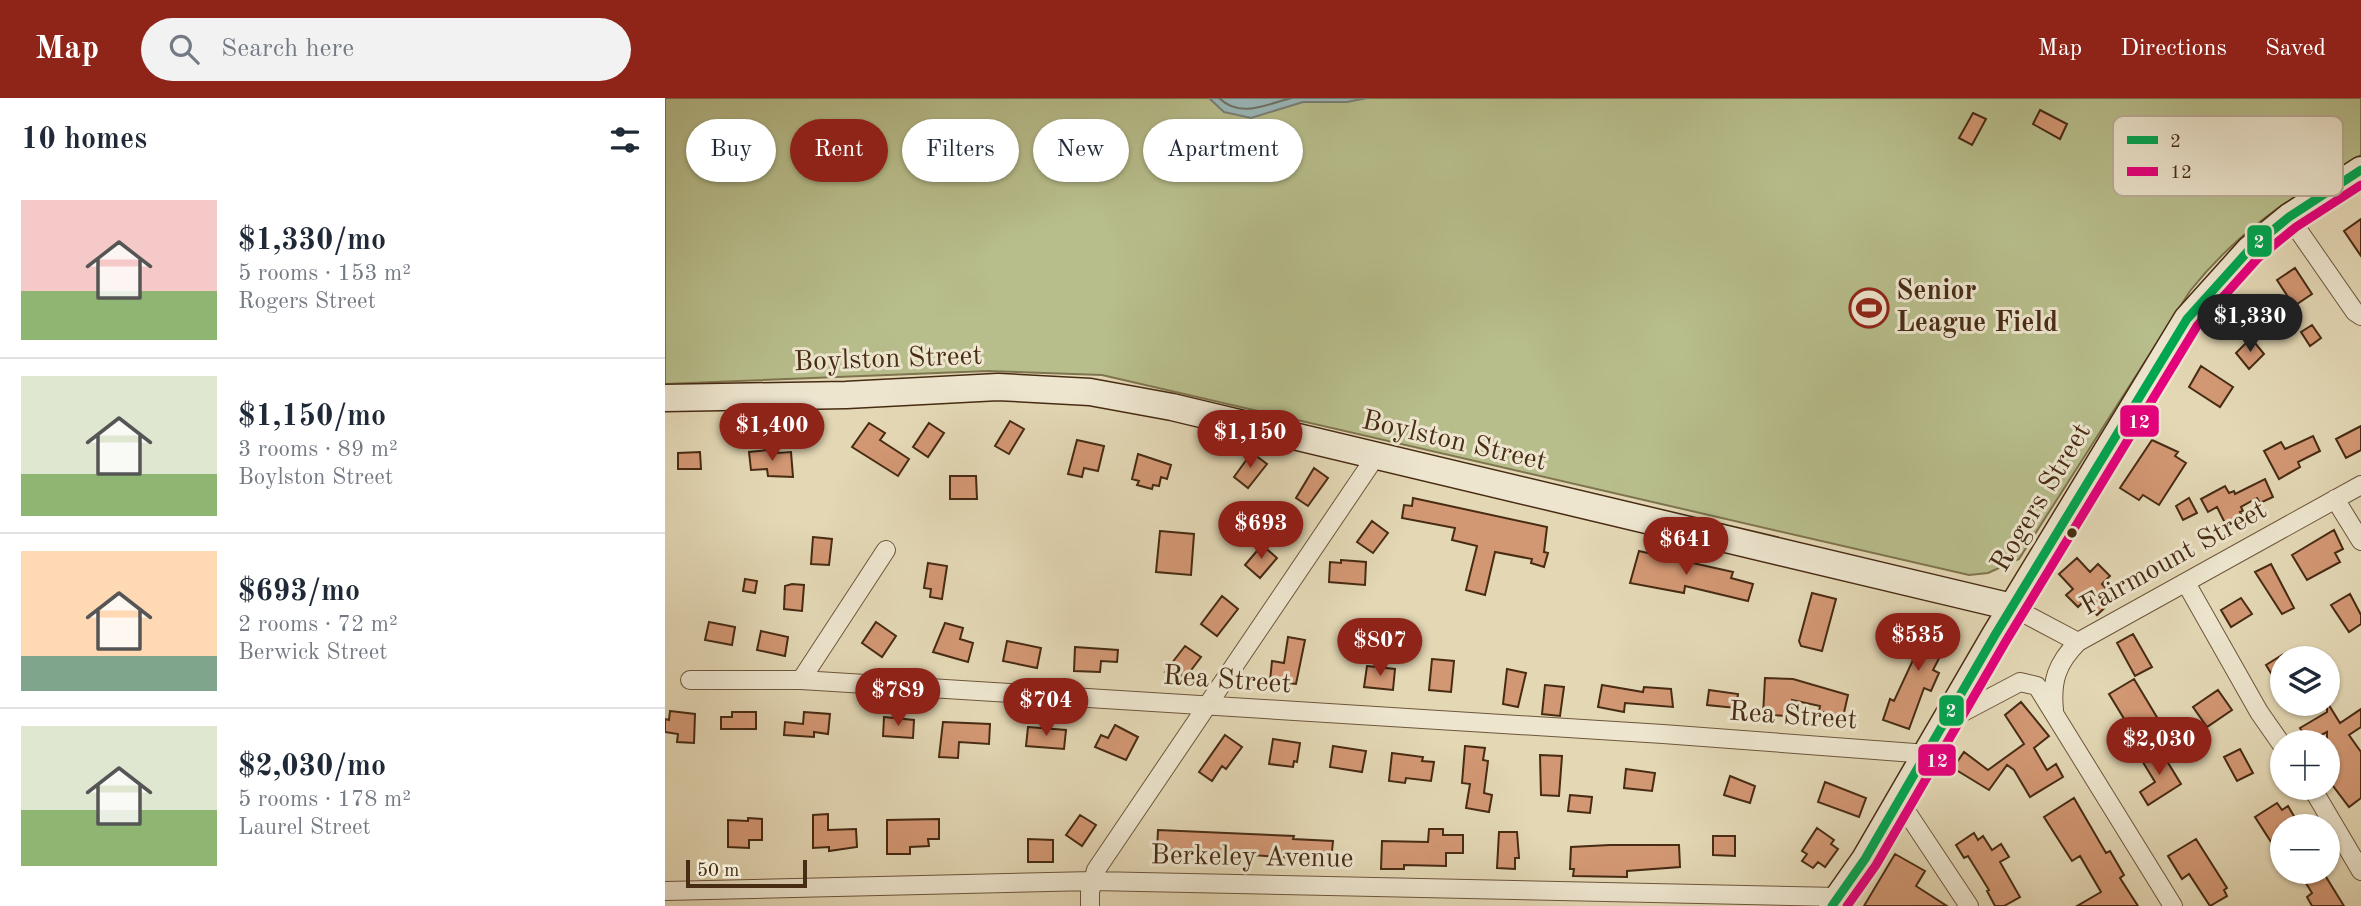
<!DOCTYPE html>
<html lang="en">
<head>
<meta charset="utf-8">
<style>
  :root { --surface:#fff; --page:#f2f2f3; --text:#1f2937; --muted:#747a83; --line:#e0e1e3; --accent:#8f2418 }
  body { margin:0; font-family:"Old Standard TT",serif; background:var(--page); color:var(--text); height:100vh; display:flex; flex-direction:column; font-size:26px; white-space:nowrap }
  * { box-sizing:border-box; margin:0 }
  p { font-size:23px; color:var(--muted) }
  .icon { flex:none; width:38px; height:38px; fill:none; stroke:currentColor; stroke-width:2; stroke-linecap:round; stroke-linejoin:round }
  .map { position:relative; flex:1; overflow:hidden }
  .drawer { display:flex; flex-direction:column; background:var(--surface); width:665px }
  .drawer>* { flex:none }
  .top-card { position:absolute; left:21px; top:21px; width:665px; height:63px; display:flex; gap:14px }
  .fabs { position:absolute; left:1605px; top:548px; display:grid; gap:14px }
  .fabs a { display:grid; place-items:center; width:70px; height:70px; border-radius:50%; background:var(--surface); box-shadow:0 2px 5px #0004; font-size:35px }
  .scale { position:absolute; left:21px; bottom:18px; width:121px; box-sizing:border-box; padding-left:7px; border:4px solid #472b13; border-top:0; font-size:19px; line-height:24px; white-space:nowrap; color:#472b13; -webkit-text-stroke:5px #ede5ce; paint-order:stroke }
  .price { position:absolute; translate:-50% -60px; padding:0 16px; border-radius:24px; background:var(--accent); color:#fff; font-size:23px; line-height:46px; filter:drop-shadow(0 2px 4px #0008) }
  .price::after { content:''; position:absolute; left:50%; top:42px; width:21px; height:16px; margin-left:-10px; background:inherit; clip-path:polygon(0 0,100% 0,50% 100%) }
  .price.active { background:#222; color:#fff }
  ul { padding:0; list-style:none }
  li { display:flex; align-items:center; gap:21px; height:175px; padding:0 21px }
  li+li { border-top:2px solid var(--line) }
  li span { display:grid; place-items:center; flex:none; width:196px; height:140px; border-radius:0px; color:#555 }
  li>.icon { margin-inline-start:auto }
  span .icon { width:84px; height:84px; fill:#fffc; stroke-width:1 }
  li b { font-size:30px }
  h2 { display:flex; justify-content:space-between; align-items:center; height:84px; padding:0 21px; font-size:30px }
  .chip { padding:0 24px; border-radius:32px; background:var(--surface); box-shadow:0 2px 5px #0004; font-size:24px; line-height:63px }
  .chip.active { background:var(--accent); color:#fff }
  header { display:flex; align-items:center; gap:42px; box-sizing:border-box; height:98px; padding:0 35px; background:var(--accent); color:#fff }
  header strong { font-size:33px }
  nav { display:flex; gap:38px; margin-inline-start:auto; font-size:24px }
  .search { width:490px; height:63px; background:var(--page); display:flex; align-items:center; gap:18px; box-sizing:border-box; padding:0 24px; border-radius:38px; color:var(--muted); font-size:26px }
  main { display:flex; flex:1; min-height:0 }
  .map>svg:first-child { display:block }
</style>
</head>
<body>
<header>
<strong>Map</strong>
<div class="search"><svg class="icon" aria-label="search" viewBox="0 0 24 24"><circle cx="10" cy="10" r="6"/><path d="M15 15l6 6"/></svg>Search here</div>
<nav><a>Map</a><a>Directions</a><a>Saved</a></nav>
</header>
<main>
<section class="drawer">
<h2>10 homes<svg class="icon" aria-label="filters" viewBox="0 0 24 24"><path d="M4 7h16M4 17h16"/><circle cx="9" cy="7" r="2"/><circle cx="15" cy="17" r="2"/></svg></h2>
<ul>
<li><span style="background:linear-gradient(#f6c9c9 65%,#8fb573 0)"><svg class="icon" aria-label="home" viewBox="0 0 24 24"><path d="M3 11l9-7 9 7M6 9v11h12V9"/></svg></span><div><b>$1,330/mo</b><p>5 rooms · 153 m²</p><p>Rogers Street</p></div></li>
<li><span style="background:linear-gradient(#dfe7d0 70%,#8fb573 0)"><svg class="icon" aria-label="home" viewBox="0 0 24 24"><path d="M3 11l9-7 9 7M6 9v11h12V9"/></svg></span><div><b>$1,150/mo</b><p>3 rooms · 89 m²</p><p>Boylston Street</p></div></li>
<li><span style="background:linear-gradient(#ffd9b3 75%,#7fa58c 0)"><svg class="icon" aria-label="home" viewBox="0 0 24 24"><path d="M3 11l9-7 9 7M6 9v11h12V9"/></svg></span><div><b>$693/mo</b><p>2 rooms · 72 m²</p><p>Berwick Street</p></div></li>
<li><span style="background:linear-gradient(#dfe7d0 60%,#8fb573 0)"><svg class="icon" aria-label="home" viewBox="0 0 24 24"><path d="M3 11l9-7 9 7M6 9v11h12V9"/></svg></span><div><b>$2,030/mo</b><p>5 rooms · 178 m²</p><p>Laurel Street</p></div></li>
</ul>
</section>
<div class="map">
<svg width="1696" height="808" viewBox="0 0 1696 808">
  <rect width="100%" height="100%" fill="#e3d7b4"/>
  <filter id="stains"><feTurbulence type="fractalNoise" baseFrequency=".00286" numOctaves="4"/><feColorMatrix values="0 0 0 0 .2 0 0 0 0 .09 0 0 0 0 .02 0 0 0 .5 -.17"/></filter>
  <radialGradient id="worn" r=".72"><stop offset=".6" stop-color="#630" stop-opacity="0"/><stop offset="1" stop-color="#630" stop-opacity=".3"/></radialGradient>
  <path fill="#b7bd8b" stroke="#7f744f" stroke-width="2" d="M 0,0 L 1696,0 L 1696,57 C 1629,98 1574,131 1525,193 L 1354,461 L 1323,475 L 1304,477 L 437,277 L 323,273 L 0,286 Z"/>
  <path fill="#9ab7b9" stroke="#797f77" stroke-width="2" d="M 544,0 L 702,0 L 682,4 L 638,4 L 586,20 L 559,14 Z"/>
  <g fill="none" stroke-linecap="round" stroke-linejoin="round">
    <path stroke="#707166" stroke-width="2" d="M 554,0 C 576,21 601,6 627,0"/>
  </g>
  <path fill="#d29773" stroke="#472b13" stroke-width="2" d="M 1375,12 L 1402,26 L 1395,41 L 1368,26 Z
    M 1308,15 L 1321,21 L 1307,47 L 1294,40 Z
    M 1696,121 L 1696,158 L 1679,133 Z
    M 1630,170 L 1647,196 L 1629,208 L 1612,182 Z
    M 1647,227 L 1656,240 L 1645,248 L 1636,234 Z
    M 1586,240 L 1599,256 L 1584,271 L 1571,255 Z
    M 1536,268 L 1568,289 L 1555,309 L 1524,289 Z
    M 345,323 L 359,331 L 344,356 L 330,348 Z
    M 204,325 L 220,335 L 215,342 L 244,361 L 233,378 L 187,349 Z
    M 264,325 L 279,335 L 263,359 L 248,349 Z
    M 1696,328 L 1696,352 L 1681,360 L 1671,341 Z
    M 1648,338 L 1655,353 L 1633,364 L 1635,369 L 1614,381 L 1599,353 L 1616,344 L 1620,351 Z
    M 412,342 L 439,348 L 433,373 L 419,370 L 417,379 L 403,376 Z
    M 1487,342 L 1513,354 L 1510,358 L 1521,365 L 1494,407 L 1478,397 L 1474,402 L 1455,390 Z
    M 112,351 L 113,355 L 126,354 L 128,379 L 103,378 L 102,371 L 86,372 L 84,354 Z
    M 35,354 L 36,371 L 13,371 L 13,355 Z
    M 473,356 L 506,367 L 502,381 L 496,379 L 494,388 L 488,387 L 487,391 L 472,387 L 474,383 L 467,381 Z
    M 585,357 L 590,357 L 602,366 L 583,390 L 569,379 Z
    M 649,370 L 663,380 L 643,408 L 631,400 Z
    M 285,378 L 311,378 L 312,401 L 285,401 Z
    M 1600,381 L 1608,399 L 1595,405 L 1592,400 L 1576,409 L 1578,413 L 1575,414 L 1579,422 L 1563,431 L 1552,409 L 1543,414 L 1536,401 L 1560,388 L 1564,395 L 1569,393 L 1570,396 Z
    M 748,400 L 882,429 L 879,454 L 883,455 L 879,469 L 866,465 L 867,461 L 830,454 L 820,497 L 801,492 L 812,448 L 787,442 L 790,430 L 737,420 L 739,407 L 747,408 Z
    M 1524,400 L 1532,415 L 1518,422 L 1511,408 Z
    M 707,423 L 723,435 L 708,455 L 692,444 Z
    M 1669,432 L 1678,451 L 1670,455 L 1675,464 L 1642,482 L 1627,457 Z
    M 495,433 L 529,436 L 526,477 L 491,474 Z
    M 148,439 L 167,441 L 164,467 L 146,466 Z
    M 597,447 L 612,460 L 595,480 L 580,467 Z
    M 974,453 L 1068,474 L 1066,480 L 1088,486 L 1083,503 L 1020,488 L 1019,495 L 965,485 Z
    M 1412,460 L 1425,474 L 1433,466 L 1445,478 L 1437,486 L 1450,500 L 1432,517 L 1419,503 L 1413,509 L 1401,497 L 1408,491 L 1394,476 Z
    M 676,462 L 701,464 L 700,487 L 664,484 L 665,464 L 676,465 Z
    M 263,465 L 282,468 L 277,501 L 265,499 L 266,491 L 259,490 Z
    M 1606,466 L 1629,510 L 1617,516 L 1590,474 Z
    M 80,481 L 92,483 L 90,495 L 78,493 Z
    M 127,486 L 139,487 L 137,513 L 119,511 L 120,488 Z
    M 1147,495 L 1171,501 L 1157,553 L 1136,548 L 1134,543 Z
    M 1685,496 L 1696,517 L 1696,526 L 1684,534 L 1666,507 Z
    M 557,498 L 573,511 L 552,538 L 536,526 Z
    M 1576,500 L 1587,516 L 1566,529 L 1556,512 Z
    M 1250,520 L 1286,537 L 1268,572 L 1274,575 L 1266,593 L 1259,590 L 1244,631 L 1218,622 L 1225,601 L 1229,603 L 1255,547 L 1240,540 Z
    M 44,524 L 70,529 L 67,547 L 40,542 Z
    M 211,524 L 231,538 L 217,559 L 197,545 Z
    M 280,525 L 298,530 L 295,541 L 308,545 L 303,564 L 268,554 Z
    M 96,533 L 123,539 L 120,558 L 92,552 Z
    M 1468,536 L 1487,569 L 1470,578 L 1452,545 Z
    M 623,539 L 640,542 L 631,586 L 605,583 L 607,563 L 619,565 Z
    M 342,543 L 376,550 L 372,570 L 338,563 Z
    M 520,548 L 536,559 L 521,579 L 518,576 L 513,584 L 500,574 Z
    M 410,549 L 453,552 L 452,564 L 436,563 L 435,574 L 409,573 Z
    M 1617,557 L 1617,593 L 1601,567 Z
    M 767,561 L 789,563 L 786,594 L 764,592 Z
    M 702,568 L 730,571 L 728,592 L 699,589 Z
    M 842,571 L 861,575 L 853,609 L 838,606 Z
    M 1100,580 L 1128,581 L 1183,597 L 1178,619 L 1154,613 L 1155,608 L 1127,602 L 1126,618 L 1098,617 Z
    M 1469,581 L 1493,621 L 1469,637 L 1444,596 Z
    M 880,587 L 899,589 L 895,618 L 877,616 Z
    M 937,587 L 978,594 L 979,589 L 1006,591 L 1008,609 L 960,605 L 959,614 L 933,609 Z
    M 1044,592 L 1073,596 L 1071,610 L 1042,607 Z
    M 1553,592 L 1567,612 L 1542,629 L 1528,609 Z
    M 1356,604 L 1384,638 L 1369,650 L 1382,672 L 1391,666 L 1398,679 L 1365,699 L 1349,672 L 1342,667 L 1324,692 L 1288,670 L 1299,654 L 1323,672 L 1359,646 L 1340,617 Z
    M 1662,604 L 1675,625 L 1696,611 L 1696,629 L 1684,637 L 1696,654 L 1696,700 L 1684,709 L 1662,680 L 1662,634 L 1643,644 L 1635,630 L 1662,614 Z
    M 5,613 L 30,616 L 29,645 L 12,644 L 13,636 L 0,634 L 0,621 L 4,622 Z
    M 67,614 L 91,614 L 91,631 L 56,631 L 56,619 L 67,619 Z
    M 139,614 L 165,616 L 163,636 L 149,634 L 149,639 L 119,637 L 120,624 L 138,626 Z
    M 219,619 L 249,622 L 248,640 L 218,638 Z
    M 278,624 L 325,626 L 324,646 L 294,644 L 293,660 L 274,659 Z
    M 450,627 L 473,639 L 461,662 L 430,649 L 436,637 L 443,640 Z
    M 363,629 L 401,632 L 399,651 L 361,648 Z
    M 560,637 L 577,649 L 561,671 L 557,668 L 547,683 L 534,674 Z
    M 608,641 L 635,645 L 632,664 L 629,663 L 628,669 L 604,666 Z
    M 668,648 L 701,653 L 697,674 L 665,669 Z
    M 800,648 L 820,650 L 818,662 L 823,663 L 819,695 L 827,697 L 824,714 L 801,710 L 805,686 L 797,685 Z
    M 1494,650 L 1516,686 L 1483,707 L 1475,694 L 1490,684 L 1476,661 Z
    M 1575,651 L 1588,675 L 1572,683 L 1559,659 Z
    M 727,655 L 758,659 L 757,663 L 769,664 L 766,683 L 741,680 L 740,685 L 724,683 Z
    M 875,657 L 897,658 L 894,698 L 876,697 Z
    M 961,671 L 990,675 L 987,693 L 959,690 Z
    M 1065,678 L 1090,688 L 1085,705 L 1059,697 Z
    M 1160,684 L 1201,700 L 1194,719 L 1153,704 Z
    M 905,697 L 927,699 L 925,715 L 903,713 Z
    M 1409,700 L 1441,755 L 1445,753 L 1459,777 L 1455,780 L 1473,808 L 1412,808 L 1436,794 L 1415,758 L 1407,763 L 1379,719 Z
    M 1612,705 L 1617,712 L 1623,708 L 1630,720 L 1625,723 L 1625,728 L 1617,728 L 1617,761 L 1590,719 Z
    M 163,716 L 163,732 L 191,731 L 192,749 L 164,753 L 164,749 L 148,750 L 148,717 Z
    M 415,717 L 431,727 L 417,748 L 401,737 Z
    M 83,720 L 97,721 L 97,742 L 84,742 L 84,750 L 63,749 L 63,722 L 83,723 Z
    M 274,721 L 274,741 L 263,741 L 264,748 L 245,749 L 245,756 L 222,756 L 222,722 Z
    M 1152,730 L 1169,742 L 1166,746 L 1173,751 L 1160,769 L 1153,764 L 1148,770 L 1137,763 L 1142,756 L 1137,753 Z
    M 764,731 L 778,731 L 778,737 L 798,737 L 798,755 L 781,755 L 781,768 L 739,767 L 739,771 L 716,771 L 717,743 L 763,744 Z
    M 493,732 L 629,738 L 628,741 L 668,743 L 666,763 L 536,753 L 492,753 Z
    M 834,734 L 852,734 L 854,760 L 850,760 L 850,771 L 832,770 Z
    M 1309,735 L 1313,742 L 1318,738 L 1327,752 L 1336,746 L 1344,759 L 1335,764 L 1355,799 L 1339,808 L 1330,808 L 1322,793 L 1324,792 L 1303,758 L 1299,760 L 1291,747 Z
    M 1048,738 L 1070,738 L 1070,758 L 1048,757 Z
    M 363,741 L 388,742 L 388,764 L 363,764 Z
    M 1531,741 L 1562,790 L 1559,792 L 1562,798 L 1545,808 L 1524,776 L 1517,781 L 1503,758 Z
    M 945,747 L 1014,747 L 1015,769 L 962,773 L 962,779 L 908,778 L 909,771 L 905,771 L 906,749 Z
    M 1230,756 L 1260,773 L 1251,788 L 1282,808 L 1199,808 Z
    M 1634,774 L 1658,774 L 1679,808 L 1647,808 L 1642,799 L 1647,795 Z"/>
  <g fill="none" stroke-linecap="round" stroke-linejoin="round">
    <g stroke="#6e563b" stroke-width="20">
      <path id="minor" d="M 1624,119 L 1690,214 L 1696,218
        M 1670,401 L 1696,443
        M 1521,485 L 1594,614 L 1617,647
        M 1347,509 L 1413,544
        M 25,582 L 136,582 L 998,636 L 1263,656
        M 136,582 L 221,452
        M 1389,612 C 1386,583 1392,565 1413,544 L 1696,387
        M 1283,622 L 1355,584 L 1372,588 L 1508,808
        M 1647,690 L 1696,773
        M 1235,704 L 1304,808
        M 0,793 L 428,783 L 1173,799
        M 425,808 L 425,794 L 431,772 L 711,358"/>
    </g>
    <g stroke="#472b13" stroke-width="29">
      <path id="secondary" d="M 0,300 L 181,297 L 333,289 L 425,294 L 507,309 L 1347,509
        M 1167,808 L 1200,761 L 1330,537 L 1522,221 L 1585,151 L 1624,119 L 1696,72"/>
    </g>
    <use href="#minor" stroke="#ede5ce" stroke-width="18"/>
    <use href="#secondary" stroke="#ede5ce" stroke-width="26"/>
    <g stroke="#ede5ce" stroke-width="14">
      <path id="bus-1" d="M 1167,808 L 1200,761 L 1330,537 L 1522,221 L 1585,151 L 1624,119 L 1696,72"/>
    </g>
    <g stroke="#ede5ce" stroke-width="14">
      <path id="bus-2" d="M 1182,808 L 1211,767 L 1341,543 L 1532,228 L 1593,160 L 1631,129 L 1696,87"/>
    </g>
    <use href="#bus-1" stroke="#00a651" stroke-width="9"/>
    <use href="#bus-2" stroke="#e5007d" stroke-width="9"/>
  </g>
  <defs>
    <g id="stadium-ring" transform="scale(2.0125)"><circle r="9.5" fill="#ede5ce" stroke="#8f2418" stroke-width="1.5"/><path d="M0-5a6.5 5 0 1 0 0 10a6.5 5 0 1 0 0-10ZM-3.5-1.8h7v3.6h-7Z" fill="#8f2418"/></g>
  </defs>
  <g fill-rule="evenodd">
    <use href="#stadium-ring" x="1204" y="210"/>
  </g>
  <circle fill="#472b13" stroke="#ede5ce" stroke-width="2.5" cx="1407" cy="435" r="6"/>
  <g text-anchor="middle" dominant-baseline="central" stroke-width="6" stroke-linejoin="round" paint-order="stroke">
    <g font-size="28" font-weight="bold" fill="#472b13" stroke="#ede5ce" text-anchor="start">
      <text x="1231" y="194">Senior<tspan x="1231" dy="32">League Field</tspan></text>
    </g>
    <g font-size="28" fill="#472b13" stroke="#ede5ce">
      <text transform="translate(223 262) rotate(-2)">Boylston Street</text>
      <text transform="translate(789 344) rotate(13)">Boylston Street</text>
      <text transform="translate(1377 400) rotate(-59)">Rogers Street</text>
      <text transform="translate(1509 461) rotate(-29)">Fairmount Street</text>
      <text transform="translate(562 583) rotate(4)">Rea Street</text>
      <text transform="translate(1128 619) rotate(4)">Rea Street</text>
      <text transform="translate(587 760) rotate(1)">Berkeley Avenue</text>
    </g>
  </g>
  <rect x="1448" y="18" width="230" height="80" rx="10" fill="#ede5ce" stroke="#bbad96" stroke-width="2"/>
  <rect x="1462" y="38" width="31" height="8" fill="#00a651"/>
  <rect x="1462" y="69" width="31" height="9" fill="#e5007d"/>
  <g font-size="19" fill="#472b13">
    <text x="1505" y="49">2</text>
    <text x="1505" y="80">12</text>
  </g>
  <g stroke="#ede5ce" stroke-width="2.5">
    <rect x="1581" y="126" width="27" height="34" rx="7" fill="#00a651"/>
    <rect x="1454" y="306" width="41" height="34" rx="7" fill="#e5007d"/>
    <rect x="1273" y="596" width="27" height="33" rx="7" fill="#00a651"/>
    <rect x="1252" y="645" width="40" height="34" rx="7" fill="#e5007d"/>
  </g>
  <g font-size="19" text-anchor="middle" font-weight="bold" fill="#fff">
    <text x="1594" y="150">2</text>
    <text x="1474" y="330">12</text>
    <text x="1286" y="619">2</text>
    <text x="1272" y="669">12</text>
  </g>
  <rect width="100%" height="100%" filter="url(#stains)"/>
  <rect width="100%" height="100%" fill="url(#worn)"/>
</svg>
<div class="fabs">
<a><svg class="icon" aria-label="layers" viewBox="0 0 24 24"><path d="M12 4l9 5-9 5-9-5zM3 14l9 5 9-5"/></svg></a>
<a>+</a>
<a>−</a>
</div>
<div class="scale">50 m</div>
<b class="price active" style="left:1585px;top:256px">$1,330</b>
<b class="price" style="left:107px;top:365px">$1,400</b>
<b class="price" style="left:585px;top:372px">$1,150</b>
<b class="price" style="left:596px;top:463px">$693</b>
<b class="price" style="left:1021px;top:479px">$641</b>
<b class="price" style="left:1253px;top:575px">$535</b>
<b class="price" style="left:715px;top:580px">$807</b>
<b class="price" style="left:233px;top:630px">$789</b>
<b class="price" style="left:381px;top:640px">$704</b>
<b class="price" style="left:1494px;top:679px">$2,030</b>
<div class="top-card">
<a class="chip">Buy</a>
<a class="chip active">Rent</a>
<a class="chip">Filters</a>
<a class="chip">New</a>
<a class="chip">Apartment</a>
</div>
</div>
</main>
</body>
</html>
